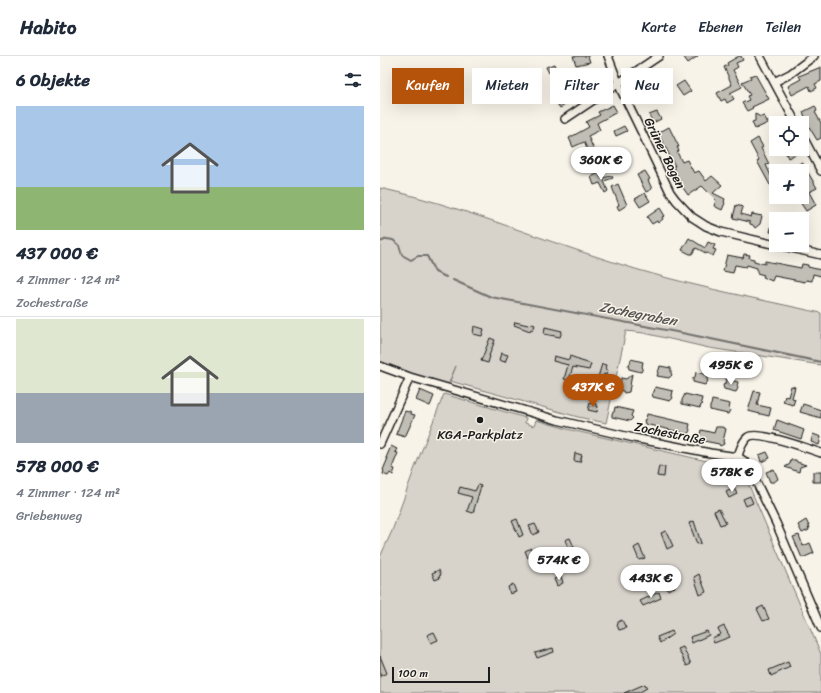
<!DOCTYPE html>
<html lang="de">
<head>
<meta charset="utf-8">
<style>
  :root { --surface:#fff; --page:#f2f2f3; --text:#1f2937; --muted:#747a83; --line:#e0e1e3; --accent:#b45309 }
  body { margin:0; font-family:Sriracha,sans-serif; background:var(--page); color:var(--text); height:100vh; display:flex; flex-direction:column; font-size:15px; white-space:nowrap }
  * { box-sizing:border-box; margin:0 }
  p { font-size:13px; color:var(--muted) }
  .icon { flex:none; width:22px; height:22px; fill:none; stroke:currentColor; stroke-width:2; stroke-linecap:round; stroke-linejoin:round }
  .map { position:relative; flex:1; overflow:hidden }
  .drawer { display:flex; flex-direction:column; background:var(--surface); width:380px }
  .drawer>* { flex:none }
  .guide { position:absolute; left:12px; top:12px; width:369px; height:36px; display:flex; gap:8px }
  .fabs { position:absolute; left:389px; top:60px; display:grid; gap:8px }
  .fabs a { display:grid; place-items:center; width:40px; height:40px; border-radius:0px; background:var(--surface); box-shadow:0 4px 16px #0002; font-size:20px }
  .scale { position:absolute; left:12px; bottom:10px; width:98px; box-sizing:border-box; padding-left:4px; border:2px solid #1c1c1c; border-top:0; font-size:11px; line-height:14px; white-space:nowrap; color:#1c1c1c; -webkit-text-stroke:3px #f7f3e8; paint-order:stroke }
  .price { position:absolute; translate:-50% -34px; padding:0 9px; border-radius:14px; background:#fff; color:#222; font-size:13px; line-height:26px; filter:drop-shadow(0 1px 2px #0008) }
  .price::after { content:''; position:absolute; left:50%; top:24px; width:12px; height:9px; margin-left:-6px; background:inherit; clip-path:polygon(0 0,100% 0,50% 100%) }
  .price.selected { background:var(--accent); color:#fff }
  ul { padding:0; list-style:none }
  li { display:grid; align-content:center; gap:8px; height:212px; padding:0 16px }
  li+li { border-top:1px solid var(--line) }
  li span { display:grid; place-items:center; height:124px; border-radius:0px; color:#555 }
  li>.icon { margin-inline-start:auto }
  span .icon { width:72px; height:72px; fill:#fffc; stroke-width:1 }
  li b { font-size:17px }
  h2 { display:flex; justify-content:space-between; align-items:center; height:48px; padding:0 16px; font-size:17px }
  .tag { padding:0 14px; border-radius:0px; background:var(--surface); box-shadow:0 4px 16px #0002; font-size:14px; line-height:36px }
  .tag.selected { background:var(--accent); color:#fff }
  header { display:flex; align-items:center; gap:24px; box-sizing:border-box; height:56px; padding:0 20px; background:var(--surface); border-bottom:1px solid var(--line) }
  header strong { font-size:19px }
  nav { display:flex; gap:22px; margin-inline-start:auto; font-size:14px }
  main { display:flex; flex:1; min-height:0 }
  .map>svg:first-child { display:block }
</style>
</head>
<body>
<header>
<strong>Habito</strong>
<nav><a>Karte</a><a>Ebenen</a><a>Teilen</a></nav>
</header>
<main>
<section class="drawer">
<h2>6 Objekte<svg class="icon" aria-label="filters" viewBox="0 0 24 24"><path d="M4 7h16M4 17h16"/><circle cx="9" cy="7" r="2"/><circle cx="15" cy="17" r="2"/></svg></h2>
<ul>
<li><span style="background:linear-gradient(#a9c7e8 65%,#8fb573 0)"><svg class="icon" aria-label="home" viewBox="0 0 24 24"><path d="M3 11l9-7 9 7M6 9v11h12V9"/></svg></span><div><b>437 000 €</b><p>4 Zimmer · 124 m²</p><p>Zochestraße</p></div></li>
<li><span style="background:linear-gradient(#dfe7d0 60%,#9aa5b1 0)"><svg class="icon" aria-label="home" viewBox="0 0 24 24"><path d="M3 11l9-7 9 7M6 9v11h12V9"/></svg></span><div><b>578 000 €</b><p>4 Zimmer · 124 m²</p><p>Griebenweg</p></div></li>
</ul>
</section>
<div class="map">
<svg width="441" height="637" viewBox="0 0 441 637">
  <rect width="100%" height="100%" fill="#f7f3e8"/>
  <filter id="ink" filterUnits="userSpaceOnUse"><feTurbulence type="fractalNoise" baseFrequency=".025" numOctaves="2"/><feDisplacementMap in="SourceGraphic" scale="8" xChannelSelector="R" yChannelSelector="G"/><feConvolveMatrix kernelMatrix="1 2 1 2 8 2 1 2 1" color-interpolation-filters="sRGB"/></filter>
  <g filter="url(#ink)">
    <path fill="#d7d3cb" stroke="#7a7874" d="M 0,132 C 79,149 153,181 230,205 C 299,228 370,241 441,257 L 441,309 L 329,292 L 264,277 L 246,275 L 226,367 L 198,361 L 70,325 L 76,310 L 68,329 L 33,319 L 0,307 Z
      M 64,338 L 146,362 L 145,367 L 154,370 L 156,364 L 191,374 L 362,413 L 441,598 L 441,637 L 0,637 L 0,501 L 12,475 L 34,414 Z"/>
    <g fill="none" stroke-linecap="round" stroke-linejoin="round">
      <path stroke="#72716c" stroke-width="2" d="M 0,186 L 7,183 L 13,184 L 19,189 L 22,199 L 31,204 L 38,200 L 47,200 L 55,216 L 66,221
        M 73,224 L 111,241 L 307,278 L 441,306"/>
    </g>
    <path fill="#c0beb5" stroke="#1c1c1c" d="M 193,0 L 208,0 L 210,6 L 196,9 Z
      M 303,0 L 318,0 L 308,7 Z
      M 359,0 L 361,0 L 363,4 L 356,7 L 358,11 L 353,14 L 362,31 L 350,37 L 354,43 L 347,47 L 345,43 L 341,45 L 337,37 L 352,29 L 344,11 L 348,9 L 347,7 Z
      M 174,8 L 176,14 L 169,17 L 166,11 Z
      M 441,11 L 441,25 L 435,28 L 437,32 L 431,35 L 429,30 L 412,39 L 408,30 L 421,23 L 419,20 Z
      M 282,14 L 289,25 L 283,29 L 280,25 L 270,32 L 267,35 L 269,36 L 260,42 L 254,32 Z
      M 194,16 L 200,25 L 191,31 L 184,20 Z
      M 375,18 L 389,43 L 372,51 L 373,52 L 367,55 L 362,47 L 369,44 L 367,40 L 370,39 L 362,26 L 371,22 L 370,20 Z
      M 304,25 L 311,35 L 303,40 L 296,30 Z
      M 187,39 L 191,45 L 180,52 L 176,46 Z
      M 233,49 L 237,56 L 217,67 L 220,74 L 208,80 L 214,94 L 209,97 L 204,86 L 193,91 L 189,82 L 209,71 L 206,66 L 220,59 L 218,56 Z
      M 435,50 L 437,55 L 435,56 L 441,67 L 441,82 L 437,84 L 425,64 L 426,63 L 423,56 Z
      M 277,56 L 281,63 L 273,67 L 269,59 Z
      M 375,58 L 381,61 L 384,60 L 388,67 L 375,73 L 372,66 L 375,65 Z
      M 244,70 L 247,75 L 236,80 L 234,75 Z
      M 289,71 L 299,91 L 297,91 L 299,95 L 297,96 L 302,106 L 307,104 L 314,117 L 319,115 L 326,125 L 332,120 L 342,129 L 333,137 L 345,143 L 344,146 L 345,147 L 342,154 L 334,150 L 336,144 L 322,130 L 308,139 L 301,129 L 293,110 L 295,110 L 278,77 Z
      M 378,82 L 383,91 L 381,92 L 389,108 L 386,109 L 391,120 L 396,117 L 396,126 L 390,129 L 377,105 L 379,104 L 370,87 Z
      M 404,93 L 416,93 L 418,97 L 408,102 Z
      M 422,106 L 437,132 L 429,136 L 436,149 L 426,155 L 420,146 L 422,145 L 422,127 L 424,125 L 422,122 L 422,115 L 416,115 L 414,111 Z
      M 265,115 L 270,123 L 268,124 L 272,133 L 266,136 L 257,119 Z
      M 219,117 L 221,122 L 232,120 L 233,122 L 224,125 L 228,135 L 225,137 L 220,127 L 214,129 L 211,121 Z
      M 238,128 L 247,149 L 239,154 L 237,150 L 239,149 L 232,131 Z
      M 265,137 L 270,145 L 260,151 L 255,143 Z
      M 356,149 L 363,151 L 361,158 L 371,161 L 372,158 L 382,160 L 380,168 L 375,172 L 373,169 L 370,168 L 370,166 L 353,162 Z
      M 280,152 L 285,160 L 282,161 L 283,163 L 278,167 L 277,165 L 272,168 L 267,161 Z
      M 394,159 L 396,160 L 396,177 L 390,176 Z
      M 309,182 L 325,192 L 328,186 L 335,189 L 333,193 L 336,194 L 333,200 L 327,197 L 325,198 L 324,196 L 316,192 L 312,198 L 310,198 L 302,194 Z
      M 364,198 L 370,199 L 369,202 L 374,203 L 374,205 L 385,208 L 385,205 L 421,212 L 422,208 L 428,209 L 428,211 L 441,214 L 441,220 L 433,218 L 432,225 L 426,224 L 425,226 L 394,220 L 392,225 L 383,221 L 384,219 L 377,217 L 377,212 L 367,209 L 366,211 L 355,209 L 353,217 L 343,215 L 347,199 L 363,202 Z
      M 135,266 L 148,269 L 149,267 L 155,269 L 153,274 L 151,273 L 150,275 L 134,269 Z
      M 94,270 L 104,273 L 102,280 L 93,278 Z
      M 165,271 L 182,275 L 180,281 L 164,278 Z
      M 110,282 L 115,284 L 109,300 L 110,300 L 108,307 L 101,305 Z
      M 121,297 L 128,299 L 125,306 L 119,304 Z
      M 174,300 L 189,304 L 190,300 L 198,303 L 198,304 L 211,308 L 209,314 L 193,311 L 189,324 L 184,323 L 188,309 L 173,305 Z
      M 251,303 L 263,306 L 262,311 L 263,312 L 261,316 L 249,313 L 248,309 L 250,308 Z
      M 222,308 L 226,309 L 225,313 L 228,314 L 226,319 L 224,318 L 220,332 L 215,331 Z
      M 280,310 L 291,312 L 291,317 L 292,319 L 289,322 L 277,320 L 278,317 L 277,315 L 279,314 Z
      M 316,316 L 328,319 L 327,324 L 328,325 L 325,329 L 313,326 L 313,322 L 315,321 Z
      M 252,318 L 249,336 L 244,337 L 243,335 L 239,334 L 241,322 L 246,323 Z
      M 346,323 L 358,326 L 357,330 L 358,332 L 356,336 L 344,333 L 343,329 L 345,328 Z
      M 411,330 L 415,331 L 412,342 L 415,343 L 413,349 L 403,346 L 405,340 L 408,341 Z
      M 275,331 L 293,335 L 292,340 L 293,342 L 290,345 L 273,341 L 272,337 L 274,336 Z
      M 40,334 L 54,340 L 50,350 L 36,344 Z
      M 374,335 L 380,336 L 377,349 L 391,352 L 389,360 L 368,355 Z
      M 305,338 L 322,342 L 321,346 L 323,348 L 321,349 L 320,352 L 302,348 L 302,344 Z
      M 332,344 L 350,348 L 349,353 L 350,354 L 348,358 L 330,354 L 330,350 L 331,349 Z
      M 210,347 L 216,348 L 216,350 L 218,350 L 217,356 L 208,354 Z
      M 423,348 L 441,354 L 441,362 L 420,356 Z
      M 235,351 L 253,355 L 251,360 L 253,362 L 250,365 L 232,361 L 232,357 L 234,356 Z
      M 25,355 L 28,356 L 30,355 L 31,358 L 35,359 L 25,381 L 16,378 Z
      M 267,358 L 310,368 L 309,372 L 310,374 L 308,378 L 265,368 L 264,364 L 266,363 Z
      M 397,364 L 424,374 L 421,383 L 394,374 Z
      M 336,371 L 342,371 L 346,373 L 343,385 L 344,388 L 340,390 L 339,388 L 319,384 L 318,379 L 320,378 L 321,374 L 334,377 Z
      M 433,378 L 441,381 L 439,389 L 431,386 Z
      M 11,390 L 17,393 L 15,396 L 18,397 L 12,412 L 15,413 L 13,419 L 10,417 L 8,420 L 3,418 L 4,415 L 3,414 L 8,402 L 6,402 Z
      M 387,396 L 390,402 L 381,406 L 379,399 Z
      M 195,397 L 202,399 L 200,406 L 194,405 Z
      M 411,404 L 416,404 L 417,406 L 426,409 L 420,411 L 419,416 L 405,411 L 410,408 Z
      M 279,410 L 285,411 L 284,421 L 277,420 Z
      M 394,413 L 398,423 L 394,426 L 390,426 L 386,416 Z
      M 433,416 L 441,416 L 441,426 L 433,426 Z
      M 98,429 L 101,430 L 93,457 L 87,455 L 92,441 L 78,437 L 80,431 L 95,435 Z
      M 354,432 L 357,438 L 349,442 L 346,436 Z
      M 370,440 L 373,447 L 366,450 L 363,443 Z
      M 339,453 L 346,467 L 340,469 L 334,455 Z
      M 137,463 L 143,479 L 139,481 L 132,465 Z
      M 426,464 L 430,472 L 428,472 L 429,474 L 422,477 L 418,469 Z
      M 314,465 L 321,487 L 317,488 L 309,467 Z
      M 155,468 L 159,476 L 153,479 L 149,470 Z
      M 286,475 L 293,490 L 287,493 L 281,477 Z
      M 419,479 L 423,490 L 430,487 L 434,497 L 422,502 L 413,481 Z
      M 190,482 L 194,491 L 189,493 L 185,484 Z
      M 259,489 L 265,502 L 259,504 L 254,492 Z
      M 151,492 L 154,499 L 148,502 L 145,495 Z
      M 188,505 L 190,505 L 192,511 L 184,515 L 181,508 Z
      M 59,514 L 61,519 L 59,520 L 60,522 L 55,524 L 52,517 Z
      M 319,518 L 326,536 L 320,539 L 314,521 Z
      M 181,520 L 183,527 L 177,530 L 174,523 Z
      M 293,525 L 295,531 L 287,534 L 285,528 Z
      M 133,528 L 136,536 L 130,538 L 128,531 Z
      M 279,536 L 281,542 L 263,550 L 260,545 Z
      M 383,550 L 389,563 L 383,565 L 377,553 Z
      M 242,564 L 246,572 L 239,574 L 237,569 L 238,568 L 238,566 Z
      M 344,570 L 350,581 L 334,587 L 332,582 L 341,578 L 338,573 Z
      M 292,575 L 293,578 L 280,587 L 277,581 Z
      M 327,575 L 329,579 L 312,587 L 310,581 Z
      M 54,576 L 58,584 L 51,587 L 47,579 Z
      M 303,591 L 311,608 L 307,610 L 298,593 Z
      M 173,592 L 174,596 L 157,602 L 155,597 Z
      M 0,600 L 7,617 L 0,620 Z
      M 408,606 L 410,611 L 391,620 L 389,614 Z
      M 265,628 L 267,632 L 258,637 L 244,637 Z"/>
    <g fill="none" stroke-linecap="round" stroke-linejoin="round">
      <g stroke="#1c1c1c" stroke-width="10">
        <path id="minor" d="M 228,0 L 241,34 L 262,77 L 290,136 L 296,144 L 312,161 L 326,170 L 341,176 L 396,189
          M 380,0 L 416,67
          M 394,26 L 410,18 L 434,0
          M 185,63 L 279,0
          M 422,79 L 441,115
          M 398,189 L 441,199
          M 0,310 L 30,321 L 177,364 L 254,382 L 330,397 L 358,401 L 364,405 L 369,411 L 396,467 L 441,572
          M 0,388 L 30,321
          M 358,401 C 359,395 363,385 368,381 C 377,374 429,393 441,397"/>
      </g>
      <use href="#minor" stroke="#f7f3e8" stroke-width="7"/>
    </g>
  </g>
  <circle fill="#1c1c1c" stroke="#f7f3e8" stroke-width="1.5" cx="100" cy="364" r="4"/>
  <g text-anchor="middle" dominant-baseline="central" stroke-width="3" stroke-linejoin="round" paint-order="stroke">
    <g font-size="13" fill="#1c1c1c" stroke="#f7f3e8">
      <text transform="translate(285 97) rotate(64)">Grüner Bogen</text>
      <text transform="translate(290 377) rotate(11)">Zochestraße</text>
    </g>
    <g font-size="13" fill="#1c1c1c" stroke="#f7f3e8">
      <text x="100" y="378">KGA-Parkplatz</text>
    </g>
    <g font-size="14" font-style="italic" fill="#565452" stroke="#f7f3e8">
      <text transform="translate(258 258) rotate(11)">Zochegraben</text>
    </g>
  </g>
</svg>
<div class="fabs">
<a><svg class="icon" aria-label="locate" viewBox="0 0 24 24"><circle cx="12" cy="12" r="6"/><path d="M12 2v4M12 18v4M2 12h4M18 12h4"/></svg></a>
<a>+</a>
<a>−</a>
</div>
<div class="scale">100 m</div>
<b class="price" style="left:221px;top:125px">360K €</b>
<b class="price" style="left:351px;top:330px">495K €</b>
<b class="price selected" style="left:213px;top:352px">437K €</b>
<b class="price" style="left:352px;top:437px">578K €</b>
<b class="price" style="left:179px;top:525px">574K €</b>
<b class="price" style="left:271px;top:543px">443K €</b>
<div class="guide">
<a class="tag selected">Kaufen</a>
<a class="tag">Mieten</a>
<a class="tag">Filter</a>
<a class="tag">Neu</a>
</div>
</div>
</main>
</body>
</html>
